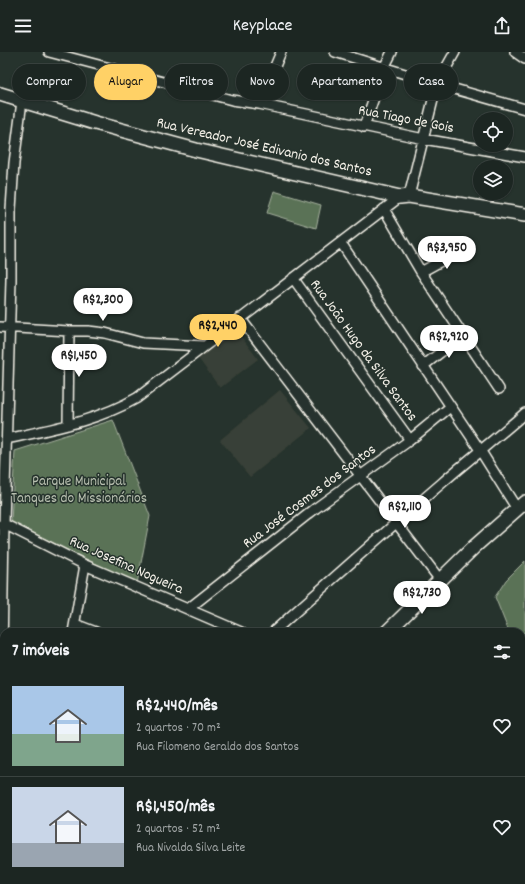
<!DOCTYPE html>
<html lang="pt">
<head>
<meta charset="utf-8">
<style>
  :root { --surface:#1c2622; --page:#29322f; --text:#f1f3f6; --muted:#a0a5a5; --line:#3a4340; --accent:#ffd166 }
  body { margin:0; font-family:Dekko,sans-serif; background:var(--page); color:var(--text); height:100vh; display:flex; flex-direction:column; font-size:15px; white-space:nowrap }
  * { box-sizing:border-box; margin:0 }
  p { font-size:13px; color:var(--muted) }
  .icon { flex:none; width:22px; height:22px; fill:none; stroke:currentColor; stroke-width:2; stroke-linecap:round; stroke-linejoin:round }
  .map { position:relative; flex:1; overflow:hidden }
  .sheet { position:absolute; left:0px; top:576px; width:525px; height:256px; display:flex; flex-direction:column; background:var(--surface); border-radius:12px 12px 0 0; box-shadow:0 1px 3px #0004,0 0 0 1px var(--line) }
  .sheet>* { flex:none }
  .banner { position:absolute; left:12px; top:12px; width:501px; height:36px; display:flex; gap:8px }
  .tools { position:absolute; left:473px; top:60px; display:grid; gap:8px }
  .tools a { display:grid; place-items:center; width:40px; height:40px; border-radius:50%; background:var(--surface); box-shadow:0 1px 3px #0004,0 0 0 1px var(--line); font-size:20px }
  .price { position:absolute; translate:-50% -34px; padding:0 9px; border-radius:14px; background:#fff; color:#222; font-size:13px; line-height:26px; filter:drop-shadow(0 1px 2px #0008) }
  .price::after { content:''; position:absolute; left:50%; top:24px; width:12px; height:9px; margin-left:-6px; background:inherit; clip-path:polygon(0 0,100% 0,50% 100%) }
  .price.current { background:var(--accent); color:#111 }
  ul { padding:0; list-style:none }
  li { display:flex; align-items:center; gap:12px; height:100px; padding:0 12px }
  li+li { border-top:1px solid var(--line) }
  li span { display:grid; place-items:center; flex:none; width:112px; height:80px; border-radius:0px; color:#555 }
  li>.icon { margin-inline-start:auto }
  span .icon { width:48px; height:48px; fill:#fffc; stroke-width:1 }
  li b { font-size:17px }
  h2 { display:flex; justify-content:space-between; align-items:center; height:48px; padding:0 12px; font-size:17px }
  .tag { padding:0 14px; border-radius:18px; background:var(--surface); box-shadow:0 1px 3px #0004,0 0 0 1px var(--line); font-size:14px; line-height:36px }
  .tag.current { background:var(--accent); color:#111 }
  header { display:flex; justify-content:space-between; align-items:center; height:52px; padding:0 12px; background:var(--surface); font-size:18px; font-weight:600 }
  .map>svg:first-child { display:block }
</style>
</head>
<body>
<header><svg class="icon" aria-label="menu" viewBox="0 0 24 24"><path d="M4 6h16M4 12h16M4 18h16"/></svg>Keyplace<svg class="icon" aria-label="share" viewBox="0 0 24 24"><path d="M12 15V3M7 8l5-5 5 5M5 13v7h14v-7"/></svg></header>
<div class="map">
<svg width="525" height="832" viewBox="0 0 525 832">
  <rect width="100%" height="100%" fill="#26332d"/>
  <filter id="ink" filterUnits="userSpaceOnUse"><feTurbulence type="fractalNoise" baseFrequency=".025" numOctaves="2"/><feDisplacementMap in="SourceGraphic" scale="8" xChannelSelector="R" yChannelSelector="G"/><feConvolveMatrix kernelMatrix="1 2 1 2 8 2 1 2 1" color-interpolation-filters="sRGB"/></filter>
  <g filter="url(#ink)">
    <path fill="#394037" d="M 236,278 L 258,307 L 220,336 L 198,306 Z
      M 280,338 L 311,376 L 250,425 L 220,388 Z"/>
    <path fill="#5a7256" stroke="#a7b29f" d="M 274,139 L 321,153 L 316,176 L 267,161 Z
      M 113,368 L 150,464 L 137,532 L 11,470 L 15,399 Z
      M 525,509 L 525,581 L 509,580 L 495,545 L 506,528 Z"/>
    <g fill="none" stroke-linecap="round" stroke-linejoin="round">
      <g stroke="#f4f1e8" stroke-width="12">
        <path id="street" d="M 49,0 L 232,48 L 259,52 L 424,87 L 525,105
          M 335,0 L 437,32 L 525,57
          M 515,0 L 525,7
          M 259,52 L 281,0
          M 364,75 L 384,16 L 392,0
          M 409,144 L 437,32 L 455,0
          M 384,157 L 421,220 L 499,337
          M 341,191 L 480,398 L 517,457
          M 421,220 L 463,197
          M 293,226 L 410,388
          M 240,266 L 440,528
          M 0,275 L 69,279 L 88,279 L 105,281 L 143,291 L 204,294
          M 423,314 L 463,283
          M 68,373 L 69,279
          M 7,387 C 51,377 97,369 137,346 L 400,145
          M 0,473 L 4,472 L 85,513 L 241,580
          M 188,557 L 316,456 L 410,388 L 450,355
          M 75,572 L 96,580
          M 73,580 L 85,513
          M 273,580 C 329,530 385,480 442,431 C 469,407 498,385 525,361
          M 1,671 L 4,472 L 11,228 L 11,157 L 14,111 L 22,49
          M 521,694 L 525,693
          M 521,733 L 525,733
          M 0,740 L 4,740
          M 521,792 L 525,792
          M 324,828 L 325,832
          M 410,828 L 412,832
          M 479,828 L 481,832
          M 30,832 L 31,828
          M 135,832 L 136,828
          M 190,832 L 192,828
          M 249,832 L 249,828"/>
      </g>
      <g stroke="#f4f1e8" stroke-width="16">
        <path id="secondary" d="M 0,42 L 95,71 L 196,98 L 400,145 L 409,144 L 525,163
          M 387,580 L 474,495 L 525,450
          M 104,832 L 109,828"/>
      </g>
      <use href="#street" stroke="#26332d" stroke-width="9"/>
      <use href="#secondary" stroke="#26332d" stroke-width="13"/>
    </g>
  </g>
  <g text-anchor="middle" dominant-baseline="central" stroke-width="3" stroke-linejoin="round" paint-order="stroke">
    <g font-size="15" fill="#f4f1e8" stroke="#26332d">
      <text transform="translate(406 68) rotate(11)">Rua Tiago de Gois</text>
      <text transform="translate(264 96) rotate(13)">Rua Vereador José Edivanio dos Santos</text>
      <text transform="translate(363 299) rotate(54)">Rua João Hugo da Silva Santos</text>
      <text transform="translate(310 445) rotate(-37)">Rua José Cosmes dos Santos</text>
      <text transform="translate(126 514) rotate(24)">Rua Josefina Nogueira</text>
    </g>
    <g font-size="15" fill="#b6beae" stroke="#26332d">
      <text x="79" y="430">Parque Municipal<tspan x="79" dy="17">Tanques do Missionários</tspan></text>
    </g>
  </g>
</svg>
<div class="tools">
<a><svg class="icon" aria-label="locate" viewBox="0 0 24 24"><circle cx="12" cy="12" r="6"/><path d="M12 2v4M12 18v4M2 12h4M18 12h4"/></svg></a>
<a><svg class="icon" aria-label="layers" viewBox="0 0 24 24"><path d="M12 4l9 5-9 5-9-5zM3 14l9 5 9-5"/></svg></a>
</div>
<b class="price" style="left:447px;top:218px">R$3,950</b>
<b class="price" style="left:103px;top:270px">R$2,300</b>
<b class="price current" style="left:218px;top:296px">R$2,440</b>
<b class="price" style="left:449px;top:307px">R$2,920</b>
<b class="price" style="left:79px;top:326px">R$1,450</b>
<b class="price" style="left:405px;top:477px">R$2,110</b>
<b class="price" style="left:422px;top:563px">R$2,730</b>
<div class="banner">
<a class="tag">Comprar</a>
<a class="tag current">Alugar</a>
<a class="tag">Filtros</a>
<a class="tag">Novo</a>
<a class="tag">Apartamento</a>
<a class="tag">Casa</a>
</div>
<section class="sheet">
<h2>7 imóveis<svg class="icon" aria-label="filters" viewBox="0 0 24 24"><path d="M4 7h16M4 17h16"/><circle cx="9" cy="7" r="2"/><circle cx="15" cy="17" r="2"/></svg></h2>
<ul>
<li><span style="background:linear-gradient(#a9c7e8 60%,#7fa58c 0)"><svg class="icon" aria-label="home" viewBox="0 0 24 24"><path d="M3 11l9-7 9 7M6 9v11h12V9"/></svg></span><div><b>R$2,440/mês</b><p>2 quartos · 70 m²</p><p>Rua Filomeno Geraldo dos Santos</p></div><svg class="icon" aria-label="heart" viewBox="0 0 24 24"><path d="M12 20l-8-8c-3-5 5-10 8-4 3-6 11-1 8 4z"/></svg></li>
<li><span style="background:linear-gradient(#c9d6e8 70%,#9aa5b1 0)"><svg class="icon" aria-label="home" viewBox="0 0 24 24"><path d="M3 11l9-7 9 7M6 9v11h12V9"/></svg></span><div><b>R$1,450/mês</b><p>2 quartos · 52 m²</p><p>Rua Nivalda Silva Leite</p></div><svg class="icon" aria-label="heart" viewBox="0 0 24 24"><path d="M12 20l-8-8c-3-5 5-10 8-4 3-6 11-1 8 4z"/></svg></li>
</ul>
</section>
</div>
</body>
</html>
